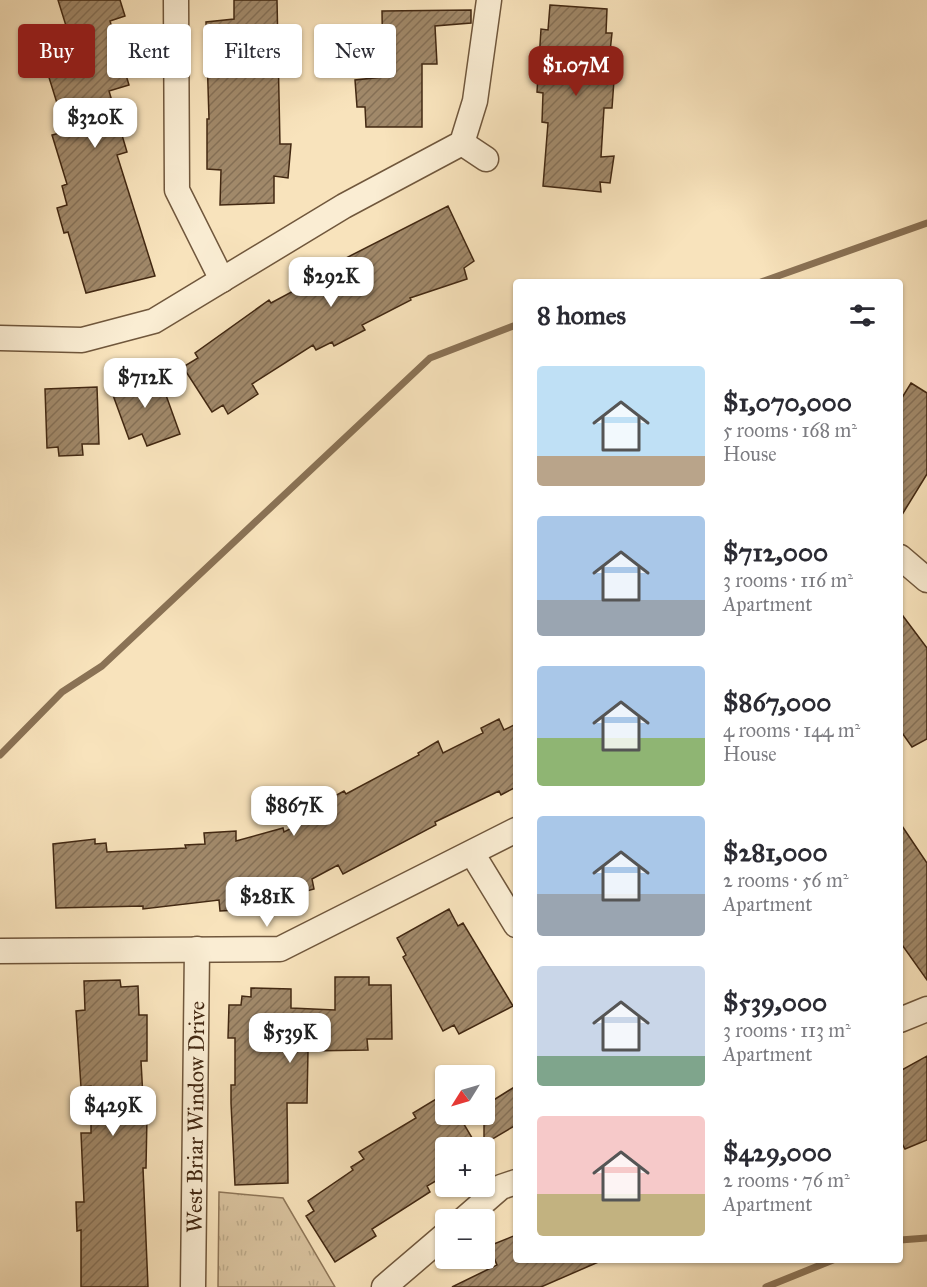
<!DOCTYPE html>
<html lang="en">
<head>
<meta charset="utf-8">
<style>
  :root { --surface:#fff; --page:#f2f2f3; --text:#2b2b33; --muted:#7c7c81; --accent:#8f2418 }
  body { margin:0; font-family:"IM FELL Great Primer",serif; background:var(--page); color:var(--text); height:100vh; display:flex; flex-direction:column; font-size:22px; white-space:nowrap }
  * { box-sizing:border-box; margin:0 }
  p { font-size:20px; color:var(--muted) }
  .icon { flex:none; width:33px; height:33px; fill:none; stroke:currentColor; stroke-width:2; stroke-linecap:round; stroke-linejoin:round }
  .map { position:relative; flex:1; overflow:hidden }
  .sheet { position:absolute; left:513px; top:279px; width:390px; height:984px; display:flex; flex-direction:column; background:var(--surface); border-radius:6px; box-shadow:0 2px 4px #0004 }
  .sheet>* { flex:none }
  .hud { position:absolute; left:18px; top:24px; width:405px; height:54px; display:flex; gap:12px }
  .needle { width:39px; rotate:233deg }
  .controls { position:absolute; left:435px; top:1065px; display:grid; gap:12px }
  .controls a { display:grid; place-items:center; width:60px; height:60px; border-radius:6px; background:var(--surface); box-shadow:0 2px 4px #0004; font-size:30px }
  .price { position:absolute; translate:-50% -51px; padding:0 14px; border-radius:12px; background:#fff; color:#222; font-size:20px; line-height:39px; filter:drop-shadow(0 2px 3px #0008) }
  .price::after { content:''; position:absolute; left:50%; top:36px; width:18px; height:14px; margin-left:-9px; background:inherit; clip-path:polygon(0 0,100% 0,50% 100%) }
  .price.on { background:var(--accent); color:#fff }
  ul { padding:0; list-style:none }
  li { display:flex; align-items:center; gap:18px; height:150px; padding:0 24px }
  li span { display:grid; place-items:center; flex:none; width:168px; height:120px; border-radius:6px; color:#555 }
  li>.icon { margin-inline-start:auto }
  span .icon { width:72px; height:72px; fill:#fffc; stroke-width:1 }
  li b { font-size:26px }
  h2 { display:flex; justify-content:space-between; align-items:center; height:72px; padding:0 24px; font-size:26px }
  .tag { padding:0 21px; border-radius:6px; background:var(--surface); box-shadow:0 2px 4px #0004; font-size:21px; line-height:54px }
  .tag.on { background:var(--accent); color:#fff }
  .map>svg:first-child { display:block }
</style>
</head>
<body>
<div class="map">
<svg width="927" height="1287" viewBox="0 0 927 1287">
  <defs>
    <pattern id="park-tufts" width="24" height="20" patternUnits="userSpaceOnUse" patternTransform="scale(1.5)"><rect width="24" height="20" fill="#d9c39f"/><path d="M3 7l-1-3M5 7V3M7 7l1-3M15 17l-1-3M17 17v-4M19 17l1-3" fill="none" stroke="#bba888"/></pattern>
    <pattern id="building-hatch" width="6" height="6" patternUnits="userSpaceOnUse" patternTransform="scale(1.5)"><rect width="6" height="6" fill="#a1896a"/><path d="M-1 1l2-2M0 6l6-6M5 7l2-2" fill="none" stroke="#857056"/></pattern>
  </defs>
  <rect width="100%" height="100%" fill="#f8e3bc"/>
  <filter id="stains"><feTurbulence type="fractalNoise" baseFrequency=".00333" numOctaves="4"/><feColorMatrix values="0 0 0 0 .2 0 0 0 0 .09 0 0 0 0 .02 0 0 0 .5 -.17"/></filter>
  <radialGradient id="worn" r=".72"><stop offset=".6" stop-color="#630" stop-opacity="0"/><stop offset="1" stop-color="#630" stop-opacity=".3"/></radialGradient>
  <path fill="url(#park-tufts)" stroke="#8e7658" stroke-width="1.5" d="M 219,1192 L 283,1198 L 335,1287 L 218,1287 Z"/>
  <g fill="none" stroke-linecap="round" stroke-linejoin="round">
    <path stroke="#8a7255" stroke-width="7" d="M 761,282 L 927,223
      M 0,755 L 62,692 L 102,666 L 430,358 L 516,325
      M 900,1240 L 927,1238
      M 766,1287 L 833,1260"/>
  </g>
  <path fill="url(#building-hatch)" stroke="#422812" stroke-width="1.5" d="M 58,0 L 120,0 L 125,16 L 110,21 L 129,85 L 109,91 L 127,152 L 117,155 L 155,276 L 86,293 L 68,232 L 64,233 L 57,208 L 67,205 L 62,186 L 67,184 L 52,135 L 60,133 L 56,117 L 61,116 L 42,55 L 72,45 Z
    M 234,0 L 277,0 L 280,144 L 291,144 L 288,178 L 274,176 L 274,203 L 220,205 L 221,170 L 207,169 L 207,119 L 209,119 L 206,22 L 234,19 Z
    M 550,5 L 607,9 L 606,33 L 612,33 L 607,80 L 614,80 L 612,108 L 604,108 L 601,157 L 614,156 L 610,183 L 600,182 L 601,192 L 543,186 L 548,123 L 542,122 L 543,93 L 537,92 L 541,29 L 548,30 Z
    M 471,10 L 471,23 L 435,26 L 437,64 L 422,64 L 422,127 L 366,127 L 365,107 L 357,107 L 355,80 L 383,77 L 382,11 Z
    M 448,206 L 474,261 L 464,268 L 467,279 L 410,298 L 411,300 L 362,325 L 365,330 L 334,346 L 332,342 L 316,350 L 313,345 L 252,384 L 258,394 L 228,414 L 223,405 L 212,412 L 183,367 L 198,358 L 195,353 L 269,300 L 271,303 L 346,263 L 344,259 Z
    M 151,373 L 158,373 L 180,434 L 147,446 L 142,434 L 129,439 L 110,387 Z
    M 911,383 L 927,393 L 927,474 L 900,518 L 900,401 Z
    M 97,387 L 99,444 L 82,444 L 83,455 L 59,456 L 58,447 L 47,448 L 45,389 Z
    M 900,612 L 927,648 L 927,739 L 912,747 L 900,730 Z
    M 499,719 L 504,730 L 516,724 L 516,787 L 501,795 L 499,791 L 435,822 L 436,825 L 343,874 L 338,865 L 312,879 L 314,889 L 238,910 L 220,911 L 219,900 L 143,909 L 143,906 L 56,908 L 53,844 L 95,839 L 95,844 L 106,843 L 107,852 L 186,848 L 185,845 L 205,844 L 204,833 L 236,831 L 236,841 L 283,828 L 284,832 L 320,814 L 316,806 L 344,791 L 346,794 L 419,755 L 418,753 L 438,741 L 443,753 L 483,733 L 481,728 Z
    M 900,823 L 927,863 L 927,980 L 900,942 Z
    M 449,909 L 458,926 L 463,923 L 513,1006 L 459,1034 L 454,1025 L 443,1031 L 403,957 L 406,955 L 397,938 Z
    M 335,977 L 369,977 L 369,985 L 391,985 L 392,1039 L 367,1039 L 368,1050 L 308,1051 L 307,1103 L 287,1103 L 288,1183 L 235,1185 L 231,1103 L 231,1085 L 235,1085 L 235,1038 L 228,1038 L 229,1005 L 241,1005 L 242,996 L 251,997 L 251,988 L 291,989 L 291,1008 L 335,1010 Z
    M 120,980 L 121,987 L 138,986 L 139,1015 L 147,1015 L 147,1061 L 141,1061 L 144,1116 L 147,1116 L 146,1168 L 143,1168 L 148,1287 L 81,1287 L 81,1230 L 77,1231 L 76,1202 L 84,1202 L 81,1133 L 91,1133 L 91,1086 L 81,1087 L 76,1011 L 85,1010 L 84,981 Z
    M 927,1056 L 927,1140 L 905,1149 L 900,1140 L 900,1071 Z
    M 516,1086 L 516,1125 L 484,1144 L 484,1106 Z
    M 446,1093 L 446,1114 L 458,1114 L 478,1148 L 446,1148 L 446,1175 L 427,1186 L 430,1192 L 372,1229 L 376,1236 L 335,1262 L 306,1216 L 314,1211 L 308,1201 L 353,1170 L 351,1167 L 364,1159 L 359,1152 L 416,1118 L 413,1113 Z
    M 516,1235 L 516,1260 L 603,1260 L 541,1287 L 452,1287 L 497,1265 L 489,1246 Z"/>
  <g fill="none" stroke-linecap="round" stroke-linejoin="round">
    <g stroke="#70573c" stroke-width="27">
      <g id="minor">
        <path d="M 176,0 L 177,190 L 222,280"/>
        <path d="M 462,143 L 486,159"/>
        <path d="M 0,338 L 82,340 L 154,321 L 344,206 L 462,143 L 475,101 L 489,0"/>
        <path d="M 900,557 L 927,580"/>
        <path d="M 472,853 L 516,925"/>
        <path d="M 0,951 L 280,949 L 516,830"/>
        <path d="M 900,1020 L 927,1009"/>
        <path d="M 463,1220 L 501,1187 L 516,1182"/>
        <path id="s1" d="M 193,1287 L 197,949"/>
        <path d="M 384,1287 L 446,1234"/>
      </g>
    </g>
    <use href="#minor" stroke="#faedd3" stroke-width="24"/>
  </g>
  <g text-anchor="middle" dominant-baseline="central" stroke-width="5" stroke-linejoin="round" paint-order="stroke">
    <g font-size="22" fill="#422812" stroke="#faedd3">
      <text stroke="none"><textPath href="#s1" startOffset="170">West Briar Window Drive</textPath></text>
    </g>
  </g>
  <rect width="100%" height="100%" filter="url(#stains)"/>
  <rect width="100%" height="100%" fill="url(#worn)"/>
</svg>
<div class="controls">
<a><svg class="needle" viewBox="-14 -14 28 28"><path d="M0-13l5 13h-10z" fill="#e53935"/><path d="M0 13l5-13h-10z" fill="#7c7c81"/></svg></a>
<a>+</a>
<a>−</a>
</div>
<b class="price on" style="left:576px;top:97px">$1.07M</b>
<b class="price" style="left:95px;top:149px">$320K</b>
<b class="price" style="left:331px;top:308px">$292K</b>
<b class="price" style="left:145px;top:409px">$712K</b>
<b class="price" style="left:294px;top:837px">$867K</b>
<b class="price" style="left:267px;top:928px">$281K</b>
<b class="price" style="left:290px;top:1064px">$539K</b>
<b class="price" style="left:113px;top:1137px">$429K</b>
<div class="hud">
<a class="tag on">Buy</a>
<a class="tag">Rent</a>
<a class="tag">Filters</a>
<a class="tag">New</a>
</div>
<section class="sheet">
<h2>8 homes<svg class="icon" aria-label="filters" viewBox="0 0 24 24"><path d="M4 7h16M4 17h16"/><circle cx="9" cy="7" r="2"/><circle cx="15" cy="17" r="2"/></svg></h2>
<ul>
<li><span style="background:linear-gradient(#bfe0f5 75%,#b9a48a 0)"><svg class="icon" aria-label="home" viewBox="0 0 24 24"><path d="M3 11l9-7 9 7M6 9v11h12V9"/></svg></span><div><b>$1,070,000</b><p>5 rooms · 168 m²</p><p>House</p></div></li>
<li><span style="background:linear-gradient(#a9c7e8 70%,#9aa5b1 0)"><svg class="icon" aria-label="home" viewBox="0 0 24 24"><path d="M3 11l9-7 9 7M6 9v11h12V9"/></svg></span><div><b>$712,000</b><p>3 rooms · 116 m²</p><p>Apartment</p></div></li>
<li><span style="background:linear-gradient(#a9c7e8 60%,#8fb573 0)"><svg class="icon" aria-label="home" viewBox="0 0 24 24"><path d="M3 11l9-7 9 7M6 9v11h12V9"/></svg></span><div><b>$867,000</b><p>4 rooms · 144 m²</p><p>House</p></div></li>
<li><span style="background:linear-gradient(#a9c7e8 65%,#9aa5b1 0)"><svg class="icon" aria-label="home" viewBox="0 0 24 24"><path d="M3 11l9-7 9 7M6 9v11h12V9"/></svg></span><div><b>$281,000</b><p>2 rooms · 56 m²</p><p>Apartment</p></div></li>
<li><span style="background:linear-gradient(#c9d6e8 75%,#7fa58c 0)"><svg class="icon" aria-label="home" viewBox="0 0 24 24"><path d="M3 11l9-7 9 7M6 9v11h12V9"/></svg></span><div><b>$539,000</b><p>3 rooms · 113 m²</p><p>Apartment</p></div></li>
<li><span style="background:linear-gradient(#f6c9c9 65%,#c2b280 0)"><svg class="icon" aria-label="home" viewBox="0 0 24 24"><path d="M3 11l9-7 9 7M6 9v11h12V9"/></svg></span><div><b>$429,000</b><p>2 rooms · 76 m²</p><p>Apartment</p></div></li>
</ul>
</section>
</div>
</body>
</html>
